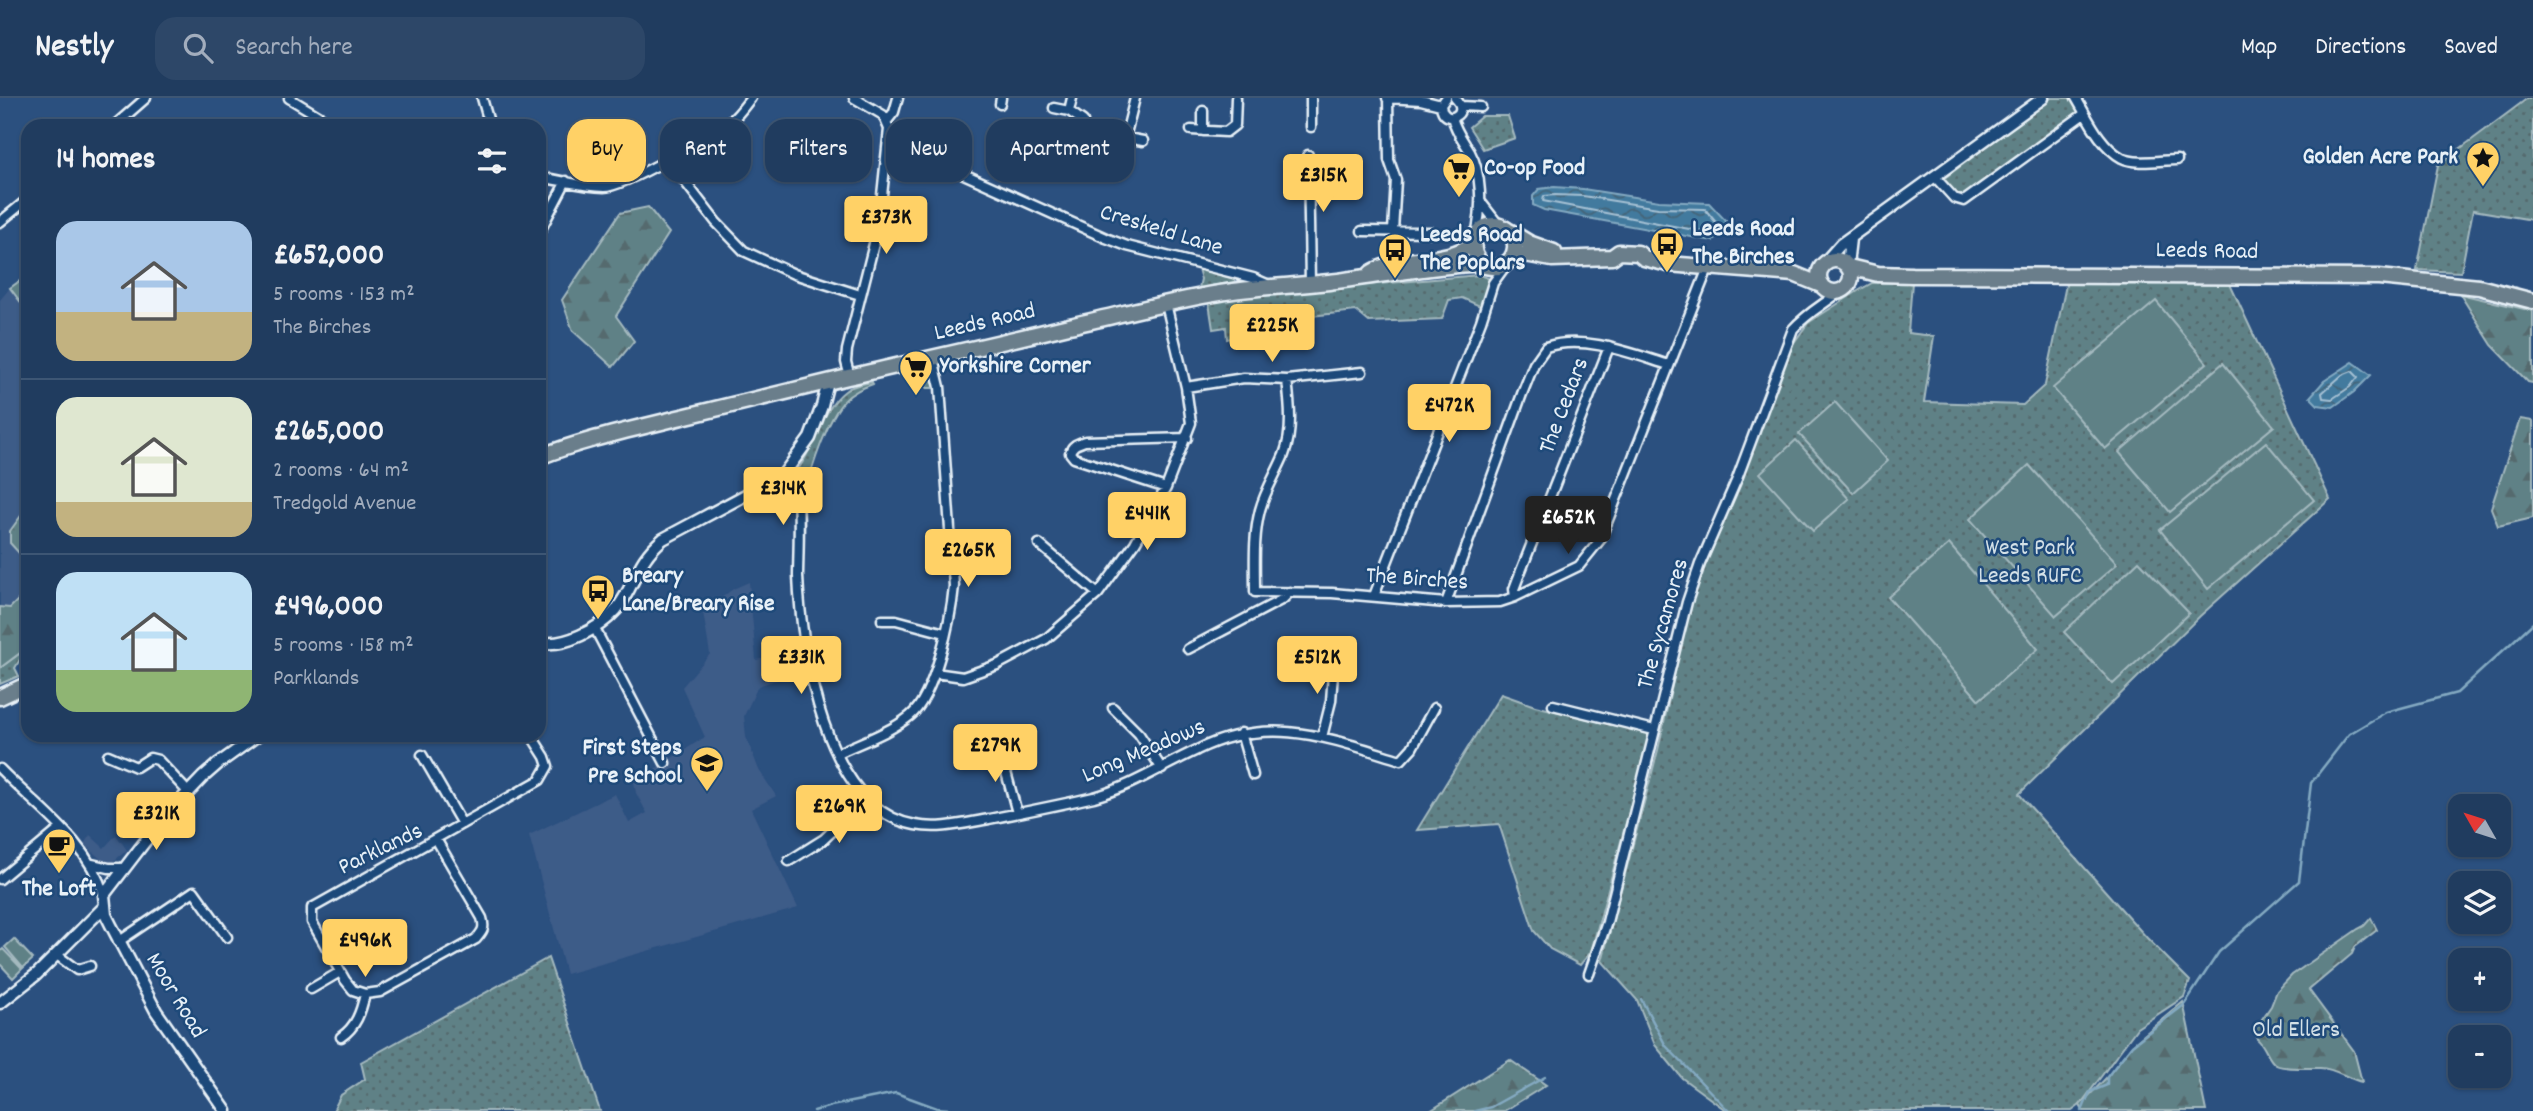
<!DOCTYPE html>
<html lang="en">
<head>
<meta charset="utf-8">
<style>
  :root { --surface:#203c5f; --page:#2d4768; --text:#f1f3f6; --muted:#a2adbd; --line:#3d5674; --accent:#ffd166 }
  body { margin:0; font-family:Dekko,sans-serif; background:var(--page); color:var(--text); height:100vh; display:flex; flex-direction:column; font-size:26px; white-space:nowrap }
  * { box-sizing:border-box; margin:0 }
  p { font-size:23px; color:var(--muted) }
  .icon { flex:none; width:38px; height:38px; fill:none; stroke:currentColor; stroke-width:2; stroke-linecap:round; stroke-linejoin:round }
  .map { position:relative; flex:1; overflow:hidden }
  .details { position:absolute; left:21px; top:21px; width:525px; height:623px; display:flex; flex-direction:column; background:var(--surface); border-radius:21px; box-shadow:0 2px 5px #0004,0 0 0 2px var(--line) }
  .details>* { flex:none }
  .guide { position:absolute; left:567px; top:21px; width:665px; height:63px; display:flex; gap:14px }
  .needle { width:46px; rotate:309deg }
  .fabs { position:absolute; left:2448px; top:696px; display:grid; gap:14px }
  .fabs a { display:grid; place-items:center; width:63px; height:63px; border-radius:14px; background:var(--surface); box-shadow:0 2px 5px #0004,0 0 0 2px var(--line); font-size:35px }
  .price { position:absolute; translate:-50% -60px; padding:0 16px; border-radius:7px; background:var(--accent); color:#111; font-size:23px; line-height:46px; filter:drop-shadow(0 2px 4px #0008) }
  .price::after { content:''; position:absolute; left:50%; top:42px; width:21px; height:16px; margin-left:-10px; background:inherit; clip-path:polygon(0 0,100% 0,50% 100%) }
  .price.selected { background:#222; color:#fff }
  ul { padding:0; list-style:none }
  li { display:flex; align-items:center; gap:21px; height:175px; padding:0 35px }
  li+li { border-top:2px solid var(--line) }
  li span { display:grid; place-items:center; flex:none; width:196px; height:140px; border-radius:21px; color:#555 }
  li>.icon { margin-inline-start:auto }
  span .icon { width:84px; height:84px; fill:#fffc; stroke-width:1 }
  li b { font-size:30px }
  h2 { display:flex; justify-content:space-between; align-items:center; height:84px; padding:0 35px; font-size:30px }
  .pill { padding:0 24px; border-radius:21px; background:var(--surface); box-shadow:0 2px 5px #0004,0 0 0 2px var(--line); font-size:24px; line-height:63px }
  .pill.selected { background:var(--accent); color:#111 }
  header { display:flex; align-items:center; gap:42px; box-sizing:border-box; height:98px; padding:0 35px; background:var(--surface); border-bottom:2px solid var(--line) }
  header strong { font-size:33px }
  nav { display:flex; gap:38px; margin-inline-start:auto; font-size:24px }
  .search { width:490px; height:63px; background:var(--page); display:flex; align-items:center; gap:18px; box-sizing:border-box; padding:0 24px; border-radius:21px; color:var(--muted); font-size:26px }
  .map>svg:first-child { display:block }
</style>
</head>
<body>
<header>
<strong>Nestly</strong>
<div class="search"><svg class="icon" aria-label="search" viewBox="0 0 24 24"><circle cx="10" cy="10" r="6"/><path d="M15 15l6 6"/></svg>Search here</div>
<nav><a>Map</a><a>Directions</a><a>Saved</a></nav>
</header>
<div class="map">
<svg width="2533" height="1013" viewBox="0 0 2533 1013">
  <defs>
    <pattern id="grass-dots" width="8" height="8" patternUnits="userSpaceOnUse" patternTransform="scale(1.75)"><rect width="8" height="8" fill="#5f8186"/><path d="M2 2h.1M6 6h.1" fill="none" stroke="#556a6e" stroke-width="1.8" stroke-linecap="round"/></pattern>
    <pattern id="forest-firs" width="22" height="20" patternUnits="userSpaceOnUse" patternTransform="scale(1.75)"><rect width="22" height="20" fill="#5f8186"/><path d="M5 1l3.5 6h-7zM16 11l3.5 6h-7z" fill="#556a6e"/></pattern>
    <pattern id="water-waves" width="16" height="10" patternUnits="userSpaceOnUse" patternTransform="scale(1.75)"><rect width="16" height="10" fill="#427a9e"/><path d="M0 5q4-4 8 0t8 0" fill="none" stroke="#446478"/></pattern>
  </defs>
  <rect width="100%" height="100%" fill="#2b507f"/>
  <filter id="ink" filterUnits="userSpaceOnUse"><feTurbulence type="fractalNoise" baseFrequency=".0143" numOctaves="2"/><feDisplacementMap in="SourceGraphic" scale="14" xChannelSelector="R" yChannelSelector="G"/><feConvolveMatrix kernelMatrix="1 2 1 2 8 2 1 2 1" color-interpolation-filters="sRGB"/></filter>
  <g filter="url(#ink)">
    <path fill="#3e5b88" d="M 10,190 L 22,206 L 28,220 L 28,408 L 21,416 L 10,446 L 28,465 L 28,485 L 20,500 L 10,511 L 0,509 L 0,202 Z
      M 749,484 L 756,562 L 776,558 L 777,565 L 785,563 L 787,566 L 803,562 L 804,573 L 758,588 L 744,618 L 746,639 L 759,672 L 776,698 L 751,711 L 798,810 L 566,876 L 529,737 L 615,696 L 629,725 L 647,715 L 636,695 L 634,684 L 705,639 L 682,589 L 710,556 L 703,514 L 733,491 Z
      M 90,737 L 104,750 L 116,737 L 127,752 L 109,767 L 106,766 L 84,746 Z"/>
    <path fill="url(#grass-dots)" stroke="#a4b9bf" stroke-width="2" d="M 2051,0 L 2072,0 L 2079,11 L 2078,15 L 1964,99 L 1954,96 L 1942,82 Z
      M 2528,0 L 2533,0 L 2533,122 L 2473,112 L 2461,174 L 2417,172 L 2438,67 Z
      M 1482,18 L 1508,18 L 1515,40 L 1483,51 L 1469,29 Z
      M 1198,171 L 1235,181 L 1235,184 L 1199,190 L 1201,181 Z
      M 1479,177 L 1488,180 L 1490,185 L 1482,209 L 1462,200 L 1449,202 L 1442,221 L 1369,224 L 1356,213 L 1311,218 L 1310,223 L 1227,241 L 1226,229 L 1213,231 L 1209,205 L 1254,197 Z
      M 2067,182 L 2229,184 L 2330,401 L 2200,518 L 2019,696 L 2147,840 L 2190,883 L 2184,899 L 2137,930 L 2080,1007 L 2072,1013 L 1727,1013 L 1682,980 L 1655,947 L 1637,902 L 1602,863 L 1658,652 L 1688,514 L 1700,479 L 1743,379 L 1788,253 L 1808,225 L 1858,193 L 1872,185 L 1912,184 L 1908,235 L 1934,238 L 1924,304 L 2023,307 L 2045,287 Z
      M 932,269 L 936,290 L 927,290 L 918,284 L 914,274 Z
      M 872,284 L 873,286 C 862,290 852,294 844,303 C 828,320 811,371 806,394 L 792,379 C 814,355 820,312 845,293 C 852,287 863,286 872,284 Z
      M 26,551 L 15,570 L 19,578 L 0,586 L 0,570 Z
      M 1501,596 L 1535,608 L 1650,636 L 1591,854 L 1580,867 L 1550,851 L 1534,833 L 1499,726 L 1417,732 Z
      M 548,860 L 600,1013 L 333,1013 L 341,997 L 365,981 L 361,964 Z"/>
    <path fill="url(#forest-firs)" stroke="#a4b9bf" stroke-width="2" d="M 648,109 L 669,135 L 616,218 L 634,243 L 613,269 L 573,233 L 562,202 L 620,115 Z
      M 28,177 L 28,220 L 22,206 L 10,190 Z
      M 2460,196 L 2533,213 L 2533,285 L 2528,284 L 2492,247 Z
      M 2520,321 L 2533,323 L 2533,420 L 2498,428 L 2491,410 Z
      M 28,408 L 28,465 L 10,445 L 10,433 Z
      M 28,485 L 28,549 L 0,570 L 0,509 L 10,510 L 20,500 Z
      M 2371,820 L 2377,832 L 2355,849 L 2352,856 L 2309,892 L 2354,953 L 2362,984 C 2348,981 2335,970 2320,970 C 2311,970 2282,971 2276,967 C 2267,961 2266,948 2257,941 L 2255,931 L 2271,908 L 2277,893 L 2292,877 L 2358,831 L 2364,828 Z
      M 2183,904 L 2206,1013 L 2083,1013 L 2080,1007 L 2107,979 L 2132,947 Z
      M 1510,962 L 1546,987 L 1504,1013 L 1430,1013 Z"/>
    <path fill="#5f8186" stroke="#a4b9bf" stroke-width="2" d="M 2156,203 L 2207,265 L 2105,351 L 2053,290 Z
      M 2223,265 L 2274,328 L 2170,414 L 2119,354 Z
      M 1835,304 L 1888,363 L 1853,395 L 1799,336 Z
      M 1796,342 L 1849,401 L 1813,433 L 1760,375 Z
      M 2266,344 L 2314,402 L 2208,491 L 2160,432 Z
      M 2029,367 L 2117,466 L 2056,518 L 1970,421 Z
      M 1949,446 L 2038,551 L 1979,602 L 1888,499 Z
      M 2139,463 L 2189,515 L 2113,586 L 2064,534 Z
      M 14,841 L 33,861 L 23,870 L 5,849 Z
      M 3,851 L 22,871 L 13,880 L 0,866 L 0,854 Z"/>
    <path fill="url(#water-waves)" stroke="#84aac2" stroke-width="2" d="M 1554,89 L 1583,91 L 1659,103 L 1709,105 L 1726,123 L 1724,133 L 1713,143 L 1544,112 L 1533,107 L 1533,98 L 1539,91 Z
      M 2353,264 L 2371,277 L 2354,294 L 2333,309 L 2318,307 L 2310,299 L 2324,283 Z"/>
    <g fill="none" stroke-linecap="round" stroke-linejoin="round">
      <path stroke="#a6c1d4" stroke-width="2" d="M 1555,97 L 1583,98 L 1658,110 L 1705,111 L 1718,127 L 1710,135 L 1543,103 L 1544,98 Z
        M 2352,273 L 2358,279 L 2350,289 L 2332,301 L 2323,300 L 2322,295 L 2342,277 Z"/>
      <path stroke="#84aac2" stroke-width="2.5" d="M 1641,901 L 1666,948 L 1729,1013
        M 814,1013 L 831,1008 L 896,995 L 937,1010 L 973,1013
        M 1475,1013 L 1491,1009 L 1545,979
        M 2082,1013 L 2090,994 L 2107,987 L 2107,979 L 2132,947 L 2184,907 L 2219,854 L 2299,783 L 2311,685 L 2349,636 L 2386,614 L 2457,595 L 2533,525"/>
      <g stroke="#e8f1f8" stroke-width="13">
        <path id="minor" d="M 289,0 L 335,28
          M 482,0 L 490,28
          M 1387,0 L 1421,2 L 1441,7
          M 1388,0 L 1389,62 L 1396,82 L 1393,133
          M 1446,0 L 1441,7 C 1443,30 1472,16 1455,0
          M 2076,0 C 2088,20 2100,48 2122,60 C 2136,67 2161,62 2177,62
          M 1000,6 L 1001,0
          M 1461,8 L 1481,9
          M 1054,10 L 1069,13 L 1072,0
          M 1069,13 L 1083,23
          M 1452,19 C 1456,34 1463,42 1470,54 C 1482,76 1482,109 1477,133
          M 887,23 L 894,14 L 898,0
          M 114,28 L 146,0
          M 1311,29 L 1311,0
          M 1191,32 L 1226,34 L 1235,27 L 1236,0
          M 1203,33 L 1203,13
          M 1111,37 L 1143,43
          M 889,38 L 946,68 L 1106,140 L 1127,148 L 1253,180 L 1269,187
          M 1125,40 L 1135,0
          M 1308,57 L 1310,186
          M 670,60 L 676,72 L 716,124 L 744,153 L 794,176 L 860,197
          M 1934,78 L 1954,100 L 1964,103 L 2084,16
          M 539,79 C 560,82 583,89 604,89 C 624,89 716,36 733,21 C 740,15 745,7 751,0
          M 1480,103 L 1498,126
          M 0,124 L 28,101
          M 1362,133 L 1431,134
          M 539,135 L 566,83
          M 850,279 L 846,264 L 847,252 L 879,126 L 889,31 L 883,17 L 854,0
          M 1287,282 C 1290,307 1293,334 1284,357 C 1276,376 1265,393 1260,412 C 1253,439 1255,467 1255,494 L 1332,495 L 1446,505 L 1500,504 L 1515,499 L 1579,468 L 1600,442 L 1708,170
          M 1186,289 L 1244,280 L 1287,282 L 1362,274
          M 783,377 C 787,382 793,387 796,393 C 801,403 798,463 798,478 C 801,553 825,711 915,727 C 940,732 965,725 989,721 C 1024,714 1059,707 1094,699 C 1131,689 1162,668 1197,652 C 1270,616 1328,640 1401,662 L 1412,650 L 1434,610
          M 1166,390 L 1074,360 L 1070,355 C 1072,347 1077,346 1085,343 L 1187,340
          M 1039,446 L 1098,496
          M 1374,498 L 1481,223 L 1493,185 L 1506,167
          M 1515,499 L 1514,491 L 1517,483 L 1609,249
          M 1446,505 L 1522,296 L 1534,266 L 1546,249 C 1584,236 1633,256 1669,267
          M 882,522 L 896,522 L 945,535
          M 594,529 L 665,665
          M 1188,551 L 1283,501 L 1290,494
          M 935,575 L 963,579 L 997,567 L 1046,541 L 1098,496 L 1135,445 L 1166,390 L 1191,325 L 1186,289 L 1166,206
          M 1553,607 L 1654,632
          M 1113,610 L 1139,636 L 1162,671
          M 1241,635 L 1253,677
          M 1322,639 L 1331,603 L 1334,561
          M 992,646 L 1006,674 L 1017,715
          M 838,655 C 861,644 889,635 910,618 C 935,598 951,520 954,488 L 940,289 L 933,260
          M 108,657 L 136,669 L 150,660 L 158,662 L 189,695
          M 422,657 L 462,726
          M 0,671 C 38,710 87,742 104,797
          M 436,741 L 482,820 C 485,830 483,833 476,841 L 380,894 L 365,896 L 353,892 L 345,882 L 312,824 L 312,810 L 540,682 L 548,668 L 545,659 L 531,637
          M 789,763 L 824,741 L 866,701
          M 92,766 L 109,770 L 124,770
          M 0,781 L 61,730
          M 118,844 L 194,793 L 227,839
          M 57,857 L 77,872 L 90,868
          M 1589,876 L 1607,824 L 1687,504 L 1700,466 L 1737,381 L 1793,231 C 1808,214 1825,206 1842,192
          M 311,891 L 340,874
          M 341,939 C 356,929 361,914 365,896"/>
      </g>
      <g stroke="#e8f1f8" stroke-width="15">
        <path id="tertiary" d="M 1825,164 L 1841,146 L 2043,0
          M 1847,167 L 1850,141
          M 539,544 C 564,550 599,531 616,512 C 636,487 635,464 663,441 L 783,377 L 810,340 L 822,308 L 828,284
          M 0,905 L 37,876 L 105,808
          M 226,1013 L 156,913 L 111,827 L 106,817 L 104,797 L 160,724 L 203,679 L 219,665 L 258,637"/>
      </g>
      <g stroke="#e8f1f8" stroke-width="19">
        <path id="trunk" d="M 1509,133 L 1529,145 L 1554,154
          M 1512,160 L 1525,156 L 1552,161 L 1612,159 L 1619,154 L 1638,155 L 1644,160 L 1668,166 L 1794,176 L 1821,187
          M1819 178a16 16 0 1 1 32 0a16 16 0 1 1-32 0Z
          M 1849,169 L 1878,176 L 1912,177 L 2379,179 L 2479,189 L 2533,203
          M 1371,175 C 1402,155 1446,168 1473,145
          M 539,359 C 585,341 634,331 682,319 C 738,305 793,292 848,279 C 922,262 995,246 1069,228 C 1119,217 1169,203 1220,195 C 1256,189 1293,188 1329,184 C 1377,178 1424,169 1471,166 C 1483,165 1492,173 1503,167 C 1518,160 1519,140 1506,131 C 1484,116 1461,146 1482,166
          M 0,599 L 28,586"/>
      </g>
      <use href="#minor" stroke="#1f4a7a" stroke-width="8"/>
      <use href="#tertiary" stroke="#1f4a7a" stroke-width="10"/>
      <use href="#trunk" stroke="#6b7e8b" stroke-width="14"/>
    </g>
  </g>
  <defs>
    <g id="sight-pin" transform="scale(1.75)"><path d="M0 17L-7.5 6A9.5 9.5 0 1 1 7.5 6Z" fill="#ffd166" stroke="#1f4a7a"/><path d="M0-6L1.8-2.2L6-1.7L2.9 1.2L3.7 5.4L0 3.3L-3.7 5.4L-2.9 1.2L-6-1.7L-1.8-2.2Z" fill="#111"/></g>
    <g id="supermarket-pin" transform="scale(1.75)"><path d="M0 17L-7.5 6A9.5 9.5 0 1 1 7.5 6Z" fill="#ffd166" stroke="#1f4a7a"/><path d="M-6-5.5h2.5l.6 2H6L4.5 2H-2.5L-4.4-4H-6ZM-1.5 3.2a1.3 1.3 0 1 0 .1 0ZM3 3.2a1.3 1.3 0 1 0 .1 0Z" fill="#111"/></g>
    <g id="bus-pin" transform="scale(1.75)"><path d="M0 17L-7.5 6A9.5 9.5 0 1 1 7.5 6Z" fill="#ffd166" stroke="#1f4a7a"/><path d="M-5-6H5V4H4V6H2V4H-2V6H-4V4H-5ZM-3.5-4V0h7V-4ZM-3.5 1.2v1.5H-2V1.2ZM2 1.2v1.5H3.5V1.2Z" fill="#111"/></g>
    <g id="school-pin" transform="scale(1.75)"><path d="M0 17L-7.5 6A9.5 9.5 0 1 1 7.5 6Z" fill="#ffd166" stroke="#1f4a7a"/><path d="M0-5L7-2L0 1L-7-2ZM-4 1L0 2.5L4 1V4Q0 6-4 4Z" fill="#111"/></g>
    <g id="cafe-pin" transform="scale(1.75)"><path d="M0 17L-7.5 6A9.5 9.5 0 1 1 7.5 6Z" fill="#ffd166" stroke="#1f4a7a"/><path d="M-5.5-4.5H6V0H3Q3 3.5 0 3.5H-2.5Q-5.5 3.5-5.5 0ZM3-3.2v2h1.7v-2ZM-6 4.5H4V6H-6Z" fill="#111"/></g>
  </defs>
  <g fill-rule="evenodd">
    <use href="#sight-pin" x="2483" y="60"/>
    <use href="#supermarket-pin" x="1459" y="71"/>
    <use href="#bus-pin" x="1667" y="146"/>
    <use href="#bus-pin" x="1395" y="152"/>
    <use href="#supermarket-pin" x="916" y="269"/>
    <use href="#bus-pin" x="598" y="493"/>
    <use href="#school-pin" x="707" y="665"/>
    <use href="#cafe-pin" x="59" y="747"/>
  </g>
  <g text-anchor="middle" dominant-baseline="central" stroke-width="5" stroke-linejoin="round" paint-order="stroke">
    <g font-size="24" font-weight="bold" fill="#e8f1f8" stroke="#1f4a7a" text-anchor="start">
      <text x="2458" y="60" text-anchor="end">Golden Acre Park</text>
      <text x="1484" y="71">Co-op Food</text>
      <text x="1692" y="132">Leeds Road<tspan x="1692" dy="28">The Birches</tspan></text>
      <text x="1420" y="138">Leeds Road<tspan x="1420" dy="28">The Poplars</tspan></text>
      <text x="940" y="269">Yorkshire Corner</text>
      <text x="622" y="479">Breary<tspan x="622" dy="28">Lane/Breary Rise</tspan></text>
      <text x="682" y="651" text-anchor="end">First Steps<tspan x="682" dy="28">Pre School</tspan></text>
      <text x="59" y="792" text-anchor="middle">The Loft</text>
    </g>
    <g font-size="24" fill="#e8f1f8" stroke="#1f4a7a">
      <text transform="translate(1161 133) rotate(17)">Creskeld Lane</text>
      <text transform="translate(2207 154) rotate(1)">Leeds Road</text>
      <text transform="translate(985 225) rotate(-13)">Leeds Road</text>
      <text transform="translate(1565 308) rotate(-69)">The Cedars</text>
      <text transform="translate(1417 482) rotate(4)">The Birches</text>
      <text transform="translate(1664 526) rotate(-74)">The Sycamores</text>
      <text transform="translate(1144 654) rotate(-23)">Long Meadows</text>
      <text transform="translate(381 752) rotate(-26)">Parklands</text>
      <text transform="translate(175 898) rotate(59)">Moor Road</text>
    </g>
    <g font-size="24" fill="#d3e0e7" stroke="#1f4a7a">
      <text x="2030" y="451">West Park<tspan x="2030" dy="28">Leeds RUFC</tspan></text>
      <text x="2296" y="933">Old Ellers</text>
    </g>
  </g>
</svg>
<div class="fabs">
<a><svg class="needle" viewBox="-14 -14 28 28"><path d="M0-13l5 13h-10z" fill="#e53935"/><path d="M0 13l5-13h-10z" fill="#a2adbd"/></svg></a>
<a><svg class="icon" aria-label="layers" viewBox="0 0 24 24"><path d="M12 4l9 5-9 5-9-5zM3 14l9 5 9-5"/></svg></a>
<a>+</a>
<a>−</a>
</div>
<b class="price" style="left:1323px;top:116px">£315K</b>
<b class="price" style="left:886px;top:158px">£373K</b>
<b class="price" style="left:1272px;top:266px">£225K</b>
<b class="price" style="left:1449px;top:346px">£472K</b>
<b class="price" style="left:783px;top:429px">£314K</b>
<b class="price" style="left:1147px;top:454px">£441K</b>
<b class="price selected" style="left:1568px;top:458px">£652K</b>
<b class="price" style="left:968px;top:491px">£265K</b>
<b class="price" style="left:801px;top:598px">£331K</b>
<b class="price" style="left:1317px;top:598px">£512K</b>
<b class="price" style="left:995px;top:686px">£279K</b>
<b class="price" style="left:839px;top:747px">£269K</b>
<b class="price" style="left:156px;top:754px">£321K</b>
<b class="price" style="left:365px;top:881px">£496K</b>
<div class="guide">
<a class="pill selected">Buy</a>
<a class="pill">Rent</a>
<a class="pill">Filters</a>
<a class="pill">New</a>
<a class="pill">Apartment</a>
</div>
<section class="details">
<h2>14 homes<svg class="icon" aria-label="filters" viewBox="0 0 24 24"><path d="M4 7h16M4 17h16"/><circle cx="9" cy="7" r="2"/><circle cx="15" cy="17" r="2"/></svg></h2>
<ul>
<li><span style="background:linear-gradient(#a9c7e8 65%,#c2b280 0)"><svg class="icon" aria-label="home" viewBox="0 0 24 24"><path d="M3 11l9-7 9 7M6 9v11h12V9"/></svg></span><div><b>£652,000</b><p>5 rooms · 153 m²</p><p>The Birches</p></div></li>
<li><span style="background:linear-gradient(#dfe7d0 75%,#c2b280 0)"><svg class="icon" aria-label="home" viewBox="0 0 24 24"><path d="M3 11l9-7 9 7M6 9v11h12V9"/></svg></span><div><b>£265,000</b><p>2 rooms · 64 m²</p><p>Tredgold Avenue</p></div></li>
<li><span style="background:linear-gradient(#bfe0f5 70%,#8fb573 0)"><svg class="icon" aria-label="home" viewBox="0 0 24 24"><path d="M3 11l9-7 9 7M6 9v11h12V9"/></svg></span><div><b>£496,000</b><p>5 rooms · 158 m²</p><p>Parklands</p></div></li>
</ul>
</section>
</div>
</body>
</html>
